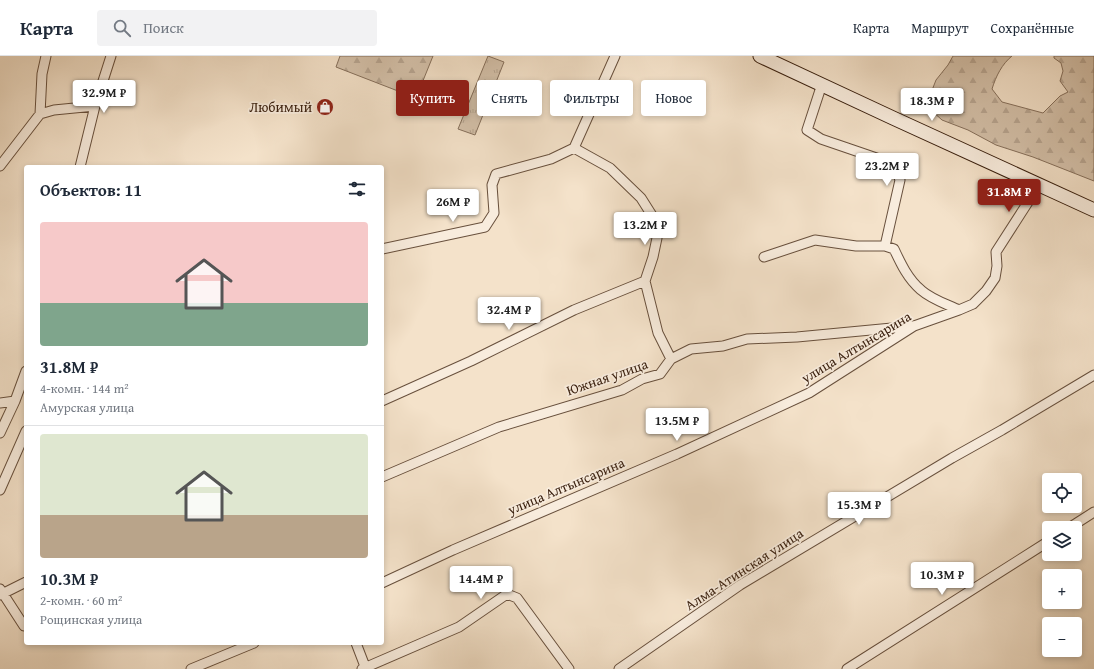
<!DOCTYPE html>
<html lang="ru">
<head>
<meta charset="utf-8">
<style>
  :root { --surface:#fff; --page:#f2f2f3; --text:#1f2937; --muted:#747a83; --line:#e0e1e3; --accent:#8f2418 }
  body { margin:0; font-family:"Gentium Book Plus",serif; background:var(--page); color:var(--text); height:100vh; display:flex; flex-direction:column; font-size:15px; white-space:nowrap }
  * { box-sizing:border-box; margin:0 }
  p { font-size:13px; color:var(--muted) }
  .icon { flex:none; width:22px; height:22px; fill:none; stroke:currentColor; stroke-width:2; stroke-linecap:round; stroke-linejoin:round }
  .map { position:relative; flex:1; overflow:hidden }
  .sheet { position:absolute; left:24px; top:109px; width:360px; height:480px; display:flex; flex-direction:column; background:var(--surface); border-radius:4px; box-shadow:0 2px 6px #0003 }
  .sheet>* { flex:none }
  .guide { position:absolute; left:396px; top:24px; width:380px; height:36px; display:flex; gap:8px }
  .buttons { position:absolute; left:1042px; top:417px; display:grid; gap:8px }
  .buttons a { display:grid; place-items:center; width:40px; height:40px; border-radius:4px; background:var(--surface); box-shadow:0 2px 6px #0003; font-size:20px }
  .price { position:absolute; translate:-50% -34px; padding:0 9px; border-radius:4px; background:#fff; color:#222; font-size:13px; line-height:26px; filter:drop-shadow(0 1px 2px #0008) }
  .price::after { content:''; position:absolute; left:50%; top:24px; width:12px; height:9px; margin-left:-6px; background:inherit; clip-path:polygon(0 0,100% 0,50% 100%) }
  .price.current { background:var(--accent); color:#fff }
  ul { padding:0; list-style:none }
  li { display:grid; align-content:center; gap:8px; height:212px; padding:0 16px }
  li+li { border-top:1px solid var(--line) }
  li span { display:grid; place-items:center; height:124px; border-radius:4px; color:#555 }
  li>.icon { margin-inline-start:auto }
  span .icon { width:72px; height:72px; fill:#fffc; stroke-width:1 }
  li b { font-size:17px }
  h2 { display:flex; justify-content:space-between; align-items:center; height:48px; padding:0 16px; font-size:17px }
  .chip { padding:0 14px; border-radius:4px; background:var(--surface); box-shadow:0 2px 6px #0003; font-size:14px; line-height:36px }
  .chip.current { background:var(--accent); color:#fff }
  header { display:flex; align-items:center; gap:24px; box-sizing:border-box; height:56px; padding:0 20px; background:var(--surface); border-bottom:1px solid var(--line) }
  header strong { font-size:19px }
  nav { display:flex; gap:22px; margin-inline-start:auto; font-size:14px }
  .search { width:280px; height:36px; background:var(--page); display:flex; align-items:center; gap:10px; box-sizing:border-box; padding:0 14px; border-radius:4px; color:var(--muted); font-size:15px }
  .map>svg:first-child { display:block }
</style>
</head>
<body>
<header>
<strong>Карта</strong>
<div class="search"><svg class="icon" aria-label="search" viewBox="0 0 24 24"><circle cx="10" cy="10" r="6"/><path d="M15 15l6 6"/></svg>Поиск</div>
<nav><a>Карта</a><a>Маршрут</a><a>Сохранённые</a></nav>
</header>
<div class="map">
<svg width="1094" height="613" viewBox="0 0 1094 613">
  <defs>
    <pattern id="grass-tufts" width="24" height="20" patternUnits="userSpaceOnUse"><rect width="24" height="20" fill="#d4c1aa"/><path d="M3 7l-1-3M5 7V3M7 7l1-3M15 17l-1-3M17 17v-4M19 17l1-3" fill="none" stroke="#b7a591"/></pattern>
    <pattern id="forest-firs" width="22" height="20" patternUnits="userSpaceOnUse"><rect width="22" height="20" fill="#d4c1aa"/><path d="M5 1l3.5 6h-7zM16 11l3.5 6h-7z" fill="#b7a591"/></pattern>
  </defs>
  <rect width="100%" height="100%" fill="#f4e2ca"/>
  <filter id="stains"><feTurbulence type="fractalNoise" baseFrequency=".005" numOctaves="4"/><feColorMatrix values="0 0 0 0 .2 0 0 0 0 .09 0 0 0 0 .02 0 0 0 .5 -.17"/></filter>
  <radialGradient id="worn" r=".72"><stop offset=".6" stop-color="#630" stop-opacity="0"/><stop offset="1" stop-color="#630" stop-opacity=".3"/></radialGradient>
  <path fill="url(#grass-tufts)" stroke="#86705c" d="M 488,0 L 504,6 L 475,79 L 458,73 Z"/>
  <path fill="url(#forest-firs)" stroke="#86705c" d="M 340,0 L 433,0 L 416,42 L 336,11 Z
    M 953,0 L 1012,0 C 1002,8 996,20 992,33 L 1002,46 L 1043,57 L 1060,40 L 1068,36 L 1060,25 L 1063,15 L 1061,7 L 1054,2 L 1054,0 L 1094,0 L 1094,125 L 1033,101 L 996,89 L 968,74 L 942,64 L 932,55 L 929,42 L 936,24 L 948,9 Z"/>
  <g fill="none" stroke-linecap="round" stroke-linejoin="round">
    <g stroke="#68503d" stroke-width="11">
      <path id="street" d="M 40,58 L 42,18 L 46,0
        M 574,92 L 610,112 L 641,142 L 653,161 L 657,182 L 653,201 L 645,225 L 658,277 L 671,303
        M 0,110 L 40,58 L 54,54 L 95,50
        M 80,111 L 95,50 L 111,0
        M 885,190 L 894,193 C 901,208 908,223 921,234 C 931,243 946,248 959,254
        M 382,193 L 485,171 L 494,157 L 492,129 L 496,118 L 551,103 L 574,92 L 615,0
        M 764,201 L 815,184 L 856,190 L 885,190 L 900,124 L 894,108 L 821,83 L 807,74 L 822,28
        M 382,345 L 471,305 L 574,254 L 645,225
        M 0,347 L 15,345
        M 0,377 L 15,345 L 26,315
        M 382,421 L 499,371 L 622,334 L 642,323 L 660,318 L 671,303 L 691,293 L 723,290 L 747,283 L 797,281 L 913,270
        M 0,434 L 26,375
        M 1069,472 L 1094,456
        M 382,527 L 453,494 L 677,398 L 809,337 L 914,270 L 959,254 L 973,248 L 986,235 L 995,222 L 997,210 L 996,196 L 1039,129
        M 0,533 L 24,570 L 26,570
        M 0,539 L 26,526
        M 356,587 L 366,613
        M 191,613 L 254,587
        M 362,613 L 459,571 L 507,538 L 517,542 L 569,613
        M 619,613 L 740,529 L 952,402 L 1002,374 L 1094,319
        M 847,613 L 1049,485"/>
    </g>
    <g stroke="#391f0e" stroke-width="15">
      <path id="secondary" d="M 760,0 L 893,62 L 1094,154"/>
    </g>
    <use href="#street" stroke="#f8ecdd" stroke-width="9"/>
    <use href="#secondary" stroke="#f8ecdd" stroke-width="13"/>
  </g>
  <defs>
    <g id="shop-disc" transform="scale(0.9)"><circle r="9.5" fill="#8f2418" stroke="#f8ecdd"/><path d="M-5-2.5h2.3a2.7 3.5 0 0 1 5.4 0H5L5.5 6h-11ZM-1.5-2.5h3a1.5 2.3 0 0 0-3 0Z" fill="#fff"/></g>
  </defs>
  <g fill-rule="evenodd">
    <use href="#shop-disc" x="325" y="51"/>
  </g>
  <g text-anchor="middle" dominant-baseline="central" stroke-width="3.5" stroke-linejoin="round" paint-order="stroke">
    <g font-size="14" fill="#391f0e" stroke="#f8ecdd" text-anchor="end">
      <text x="312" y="51">Любимый</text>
    </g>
    <g font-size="14" fill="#391f0e" stroke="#f8ecdd">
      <text transform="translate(856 291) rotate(-31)">улица Алтынсарина</text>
      <text transform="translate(607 321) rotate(-19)">Южная улица</text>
      <text transform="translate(566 430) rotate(-23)">улица Алтынсарина</text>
      <text transform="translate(744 513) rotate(-33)">Алма-Атинская улица</text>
    </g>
  </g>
  <rect width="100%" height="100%" filter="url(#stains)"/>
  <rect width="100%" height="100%" fill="url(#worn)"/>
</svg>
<div class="buttons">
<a><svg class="icon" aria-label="locate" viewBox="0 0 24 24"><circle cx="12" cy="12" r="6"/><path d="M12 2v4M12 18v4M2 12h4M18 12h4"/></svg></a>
<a><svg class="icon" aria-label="layers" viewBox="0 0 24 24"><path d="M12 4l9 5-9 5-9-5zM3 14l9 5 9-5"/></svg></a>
<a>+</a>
<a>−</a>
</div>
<b class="price" style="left:104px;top:58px">32.9M ₽</b>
<b class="price" style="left:932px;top:66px">18.3M ₽</b>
<b class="price" style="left:887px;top:131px">23.2M ₽</b>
<b class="price current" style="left:1009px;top:157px">31.8M ₽</b>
<b class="price" style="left:453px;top:167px">26M ₽</b>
<b class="price" style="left:645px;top:190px">13.2M ₽</b>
<b class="price" style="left:509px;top:275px">32.4M ₽</b>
<b class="price" style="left:677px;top:386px">13.5M ₽</b>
<b class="price" style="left:859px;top:470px">15.3M ₽</b>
<b class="price" style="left:942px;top:540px">10.3M ₽</b>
<b class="price" style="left:481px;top:544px">14.4M ₽</b>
<div class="guide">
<a class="chip current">Купить</a>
<a class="chip">Снять</a>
<a class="chip">Фильтры</a>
<a class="chip">Новое</a>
</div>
<section class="sheet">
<h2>Объектов: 11<svg class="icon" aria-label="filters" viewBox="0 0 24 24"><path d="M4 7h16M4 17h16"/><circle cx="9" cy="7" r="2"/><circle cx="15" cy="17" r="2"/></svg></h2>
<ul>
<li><span style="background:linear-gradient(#f6c9c9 65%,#7fa58c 0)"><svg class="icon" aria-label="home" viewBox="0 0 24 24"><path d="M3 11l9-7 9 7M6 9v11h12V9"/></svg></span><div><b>31.8M ₽</b><p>4-комн. · 144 m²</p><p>Амурская улица</p></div></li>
<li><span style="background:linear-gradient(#dfe7d0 65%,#b9a48a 0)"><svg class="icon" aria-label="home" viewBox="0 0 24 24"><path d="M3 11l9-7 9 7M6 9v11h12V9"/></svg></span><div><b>10.3M ₽</b><p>2-комн. · 60 m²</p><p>Рощинская улица</p></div></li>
</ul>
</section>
</div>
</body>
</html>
